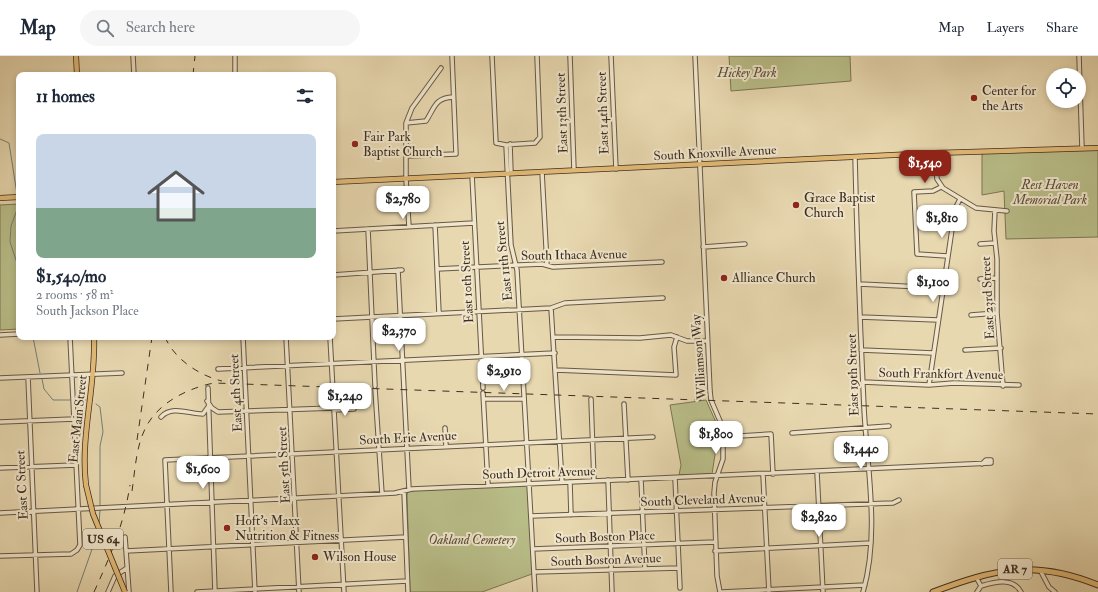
<!DOCTYPE html>
<html lang="en">
<head>
<meta charset="utf-8">
<style>
  :root { --surface:#fff; --page:#f6f6f7; --text:#1f2937; --muted:#747a83; --line:#e0e1e3; --accent:#8f2418 }
  body { margin:0; font-family:"IM FELL Double Pica",serif; background:var(--page); color:var(--text); height:100vh; display:flex; flex-direction:column; font-size:15px; white-space:nowrap }
  * { box-sizing:border-box; margin:0 }
  p { font-size:13px; color:var(--muted) }
  .icon { flex:none; width:22px; height:22px; fill:none; stroke:currentColor; stroke-width:2; stroke-linecap:round; stroke-linejoin:round }
  .map { position:relative; flex:1; overflow:hidden }
  .drawer { position:absolute; left:16px; top:16px; width:320px; height:268px; display:flex; flex-direction:column; background:var(--surface); border-radius:8px; box-shadow:0 2px 6px #0003 }
  .drawer>* { flex:none }
  .controls { position:absolute; left:1046px; top:12px; display:grid; gap:8px }
  .controls a { display:grid; place-items:center; width:40px; height:40px; border-radius:50%; background:var(--surface); box-shadow:0 2px 6px #0003; font-size:20px }
  .price { position:absolute; translate:-50% -34px; padding:0 9px; border-radius:8px; background:#fff; color:#222; font-size:13px; line-height:26px; filter:drop-shadow(0 1px 2px #0008) }
  .price::after { content:''; position:absolute; left:50%; top:24px; width:12px; height:9px; margin-left:-6px; background:inherit; clip-path:polygon(0 0,100% 0,50% 100%) }
  .price.current { background:var(--accent); color:#fff }
  ul { padding:0; list-style:none }
  li { display:grid; align-content:center; gap:8px; height:212px; padding:0 20px }
  li span { display:grid; place-items:center; height:124px; border-radius:8px; color:#555 }
  li>.icon { margin-inline-start:auto }
  span .icon { width:72px; height:72px; fill:#fffc; stroke-width:1 }
  li b { font-size:17px }
  h2 { display:flex; justify-content:space-between; align-items:center; height:48px; padding:0 20px; font-size:17px }
  header { display:flex; align-items:center; gap:24px; box-sizing:border-box; height:56px; padding:0 20px; background:var(--surface); border-bottom:1px solid var(--line) }
  header strong { font-size:19px }
  nav { display:flex; gap:22px; margin-inline-start:auto; font-size:14px }
  .search { width:280px; height:36px; background:var(--page); display:flex; align-items:center; gap:10px; box-sizing:border-box; padding:0 14px; border-radius:22px; color:var(--muted); font-size:15px }
  .map>svg:first-child { display:block }
</style>
</head>
<body>
<header>
<strong>Map</strong>
<div class="search"><svg class="icon" aria-label="search" viewBox="0 0 24 24"><circle cx="10" cy="10" r="6"/><path d="M15 15l6 6"/></svg>Search here</div>
<nav><a>Map</a><a>Layers</a><a>Share</a></nav>
</header>
<div class="map">
<svg width="1098" height="536" viewBox="0 0 1098 536">
  <rect width="100%" height="100%" fill="#e8d8b0"/>
  <filter id="stains"><feTurbulence type="fractalNoise" baseFrequency=".005" numOctaves="4"/><feColorMatrix values="0 0 0 0 .2 0 0 0 0 .09 0 0 0 0 .02 0 0 0 .5 -.17"/></filter>
  <radialGradient id="worn" r=".72"><stop offset=".6" stop-color="#630" stop-opacity="0"/><stop offset="1" stop-color="#630" stop-opacity=".3"/></radialGradient>
  <path fill="#b9be89" stroke="#7c7655" d="M 729,0 L 850,0 L 851,25 L 731,35 Z
    M 1098,90 L 1098,181 L 1006,183 L 1004,135 L 982,139 L 982,98 L 1003,93 Z
    M 19,148 L 19,273 L 0,274 L 0,149 Z
    M 706,344 L 719,373 L 712,418 L 679,419 L 681,409 L 670,349 Z
    M 528,429 L 532,467 L 532,518 L 482,536 L 410,536 L 407,439 L 408,435 Z"/>
  <g fill="none" stroke-linecap="round" stroke-linejoin="round">
    <path stroke="#748178" stroke-width="1" d="M 0,83 L 9,87 L 17,138
      M 17,143 L 18,151 L 11,170 L 10,186 L 19,213 L 19,235
      M 33,281 L 40,317
      M 42,323 L 44,333 L 53,344 L 70,344
      M 78,343 L 86,344
      M 96,348 L 100,351 L 103,376 L 100,390 L 100,451
      M 99,469 L 100,454
      M 77,536 L 98,476"/>
    <g stroke="#685845" stroke-width="5.5">
      <path id="minor" d="M 133,0 L 134,19
        M 235,0 L 235,19
        M 492,0 L 496,87 L 506,89 L 535,87 L 540,81 L 537,0
        M 570,0 L 574,114
        M 611,0 L 616,113
        M 695,0 L 710,335 L 711,344 L 723,372 L 723,403 L 715,426 L 714,437 L 717,520 L 720,536
        M 1079,0 L 1082,92
        M 406,67 L 426,65 C 435,51 435,42 453,41
        M 510,88 L 511,117
        M 506,89 L 511,189 L 517,214 L 535,536
        M 935,97 L 937,123 L 943,132 L 976,152 L 1007,155
        M 407,100 L 456,98 L 452,0
        M 855,101 C 857,185 860,269 864,352 C 867,412 880,478 863,536
        M 542,116 L 547,209
        M 472,119 L 483,332
        M 941,131 L 933,135 L 914,136 L 917,198 L 947,200
        M 995,154 L 994,175 L 997,203 L 997,257 L 1003,330
        M 916,167 L 952,168
        M 435,169 L 439,257
        M 409,171 L 406,123 L 406,67 L 412,52 L 441,12
        M 368,173 L 375,330
        M 333,175 L 474,167
        M 980,188 L 995,187
        M 703,191 L 745,188
        M 437,213 L 542,208 L 553,211 L 662,206
        M 398,214 L 409,433
        M 333,219 L 402,214
        M 980,223 L 997,222
        M 859,228 L 943,232
        M 551,252 L 562,426
        M 971,259 L 997,257
        M 860,261 L 938,264
        M 333,263 L 551,252 L 565,247 L 663,242
        M 0,279 L 19,278
        M 243,281 L 255,536
        M 286,281 L 299,536
        M 330,281 L 344,536
        M 554,281 L 640,282 L 671,279 L 687,285 L 707,285
        M 861,294 L 933,297
        M 965,294 L 1001,292
        M 218,313 L 555,297
        M 556,314 L 676,319 L 674,291 L 677,281
        M 28,321 L 37,536
        M 0,322 L 122,317
        M 863,326 L 929,329 L 954,327 L 1019,329
        M 929,329 L 955,153 L 960,143
        M 208,332 L 215,536
        M 375,333 L 382,438
        M 483,337 L 488,429
        M 484,343 L 524,343
        M 591,343 L 594,425
        M 207,345 L 212,352 L 218,356 L 334,352
        M 624,348 L 628,424
        M 334,354 L 354,353
        M 161,361 C 172,349 189,358 203,358 L 208,351
        M 0,366 L 74,363
        M 445,372 L 446,390
        M 792,377 L 889,370
        M 723,381 L 771,378 L 773,418
        M 0,412 L 76,409
        M 817,416 L 823,536
        M 763,419 L 769,536
        M 675,422 L 680,532
        M 641,423 L 645,513
        M 608,424 L 612,536
        M 570,426 L 571,459
        M 404,435 L 408,536
        M 0,457 L 395,437 L 412,433 C 605,424 798,417 991,407 L 991,404 L 986,404 L 982,408
        M 531,460 L 893,447 L 899,444
        M 125,481 L 129,536
        M 533,493 L 715,486
        M 126,495 L 406,481
        M 715,495 L 871,487
        M 0,500 L 71,498 L 77,494 L 80,489 L 70,281
        M 1040,514 L 1049,531 L 1055,536
        M 534,516 L 679,512
        M 976,521 L 981,530 L 977,536
        M 981,530 C 995,526 1013,521 1021,536
        M 108,536 L 115,520 L 127,512
        M 171,536 L 165,404 L 653,381
        M 197,536 L 407,525
        M 722,536 L 865,529"/>
    </g>
    <g stroke="#3e2e21" stroke-width="6">
      <path id="major" d="M 76,0 L 77,19
        M 333,126 L 935,97 L 1098,92
        M 0,142 L 19,141
        M 86,429 C 80,379 96,331 94,281"/>
    </g>
    <g stroke="#3e2e21" stroke-width="7">
      <path id="highway" d="M 933,536 C 994,513 1035,503 1098,529"/>
    </g>
    <use href="#minor" stroke="#f0e6cc" stroke-width="3.5"/>
    <use href="#major" stroke="#e4bc78" stroke-width="4.5"/>
    <use href="#highway" stroke="#e4bc78" stroke-width="5"/>
    <path stroke="#3e2e21" stroke-width="1" stroke-dasharray="7 7" stroke-linecap="butt" d="M 193,19 L 195,0
      M 165,281 C 174,303 200,320 222,325
      M 137,384 L 152,281
      M 132,435 C 135,415 136,391 145,373 C 157,347 188,332 214,327 L 1098,358
      M 94,536 C 110,501 124,468 130,429"/>
    <g stroke="#3e2e21" stroke-width="6" stroke-linecap="butt">
      <path id="major-bridge" d="M 86,429 L 93,458 L 125,536"/>
    </g>
    <use href="#major-bridge" stroke="#e4bc78" stroke-width="4.5"/>
  </g>
  <g fill="#8f2418" stroke="#f0e6cc" stroke-width="1.5">
    <circle cx="974" cy="42" r="4"/>
    <circle cx="355" cy="88" r="4"/>
    <circle cx="796" cy="149" r="4"/>
    <circle cx="724" cy="222" r="4"/>
    <circle cx="227" cy="472" r="4"/>
    <circle cx="315" cy="501" r="4"/>
  </g>
  <g text-anchor="middle" dominant-baseline="central" stroke-width="4" stroke-linejoin="round" paint-order="stroke">
    <g fill="#f0e6cc" stroke="#736554" stroke-width="1">
      <rect x="83" y="473" width="40" height="20" rx="3"/>
      <rect x="998" y="503" width="34" height="20" rx="3"/>
    </g>
    <g font-size="12" font-weight="bold" fill="#3e2e21">
      <text x="103" y="483">US 64</text>
      <text x="1015" y="513">AR 7</text>
    </g>
    <g font-size="13" font-style="italic" fill="#574b36" stroke="#f0e6cc">
      <text x="747" y="17">Hickey Park</text>
      <text x="1050" y="129">Rest Haven<tspan x="1050" dy="15">Memorial Park</tspan></text>
      <text x="472" y="484">Oakland Cemetery</text>
    </g>
    <g font-size="13" fill="#3e2e21" stroke="#f0e6cc" text-anchor="start">
      <text x="982" y="35">Center for<tspan x="982" dy="15">the Arts</tspan></text>
      <text x="363" y="81">Fair Park<tspan x="363" dy="15">Baptist Church</tspan></text>
      <text x="804" y="142">Grace Baptist<tspan x="804" dy="15">Church</tspan></text>
      <text x="732" y="222">Alliance Church</text>
      <text x="235" y="465">Hoft's Maxx<tspan x="235" dy="15">Nutrition &amp; Fitness</tspan></text>
      <text x="323" y="501">Wilson House</text>
    </g>
    <g font-size="13" fill="#3e2e21" stroke="#f0e6cc">
      <text transform="translate(562 57) rotate(-92)">East 13th Street</text>
      <text transform="translate(603 57) rotate(-92)">East 14th Street</text>
      <text transform="translate(715 97) rotate(-3)">South Knoxville Avenue</text>
      <text transform="translate(574 199) rotate(-1)">South Ithaca Avenue</text>
      <text transform="translate(504 205) rotate(-96)">East 11th Street</text>
      <text transform="translate(467 226) rotate(-93)">East 10th Street</text>
      <text transform="translate(988 242) rotate(-93)">East 23rd Street</text>
      <text transform="translate(699 301) rotate(-94)">Williamson Way</text>
      <text transform="translate(941 318) rotate(1)">South Frankfort Avenue</text>
      <text transform="translate(853 319) rotate(-92)">East 19th Street</text>
      <text transform="translate(236 337) rotate(-93)">East 4th Street</text>
      <text transform="translate(78 363) rotate(-84)">East Main Street</text>
      <text transform="translate(408 382) rotate(-3)">South Erie Avenue</text>
      <text transform="translate(284 409) rotate(-93)">East 5th Street</text>
      <text transform="translate(539 417) rotate(-2)">South Detroit Avenue</text>
      <text transform="translate(22 429) rotate(-93)">East C Street</text>
      <text transform="translate(703 444) rotate(-2)">South Cleveland Avenue</text>
      <text transform="translate(605 481) rotate(-2)">South Boston Place</text>
      <text transform="translate(606 504) rotate(-2)">South Boston Avenue</text>
    </g>
  </g>
  <rect width="100%" height="100%" filter="url(#stains)"/>
  <rect width="100%" height="100%" fill="url(#worn)"/>
</svg>
<div class="controls">
<a><svg class="icon" aria-label="locate" viewBox="0 0 24 24"><circle cx="12" cy="12" r="6"/><path d="M12 2v4M12 18v4M2 12h4M18 12h4"/></svg></a>
</div>
<b class="price current" style="left:925px;top:128px">$1,540</b>
<b class="price" style="left:403px;top:164px">$2,780</b>
<b class="price" style="left:942px;top:183px">$1,810</b>
<b class="price" style="left:933px;top:247px">$1,100</b>
<b class="price" style="left:399px;top:296px">$2,370</b>
<b class="price" style="left:504px;top:336px">$2,910</b>
<b class="price" style="left:345px;top:361px">$1,240</b>
<b class="price" style="left:716px;top:399px">$1,800</b>
<b class="price" style="left:861px;top:414px">$1,440</b>
<b class="price" style="left:203px;top:434px">$1,600</b>
<b class="price" style="left:819px;top:482px">$2,820</b>
<section class="drawer">
<h2>11 homes<svg class="icon" aria-label="filters" viewBox="0 0 24 24"><path d="M4 7h16M4 17h16"/><circle cx="9" cy="7" r="2"/><circle cx="15" cy="17" r="2"/></svg></h2>
<ul>
<li><span style="background:linear-gradient(#c9d6e8 60%,#7fa58c 0)"><svg class="icon" aria-label="home" viewBox="0 0 24 24"><path d="M3 11l9-7 9 7M6 9v11h12V9"/></svg></span><div><b>$1,540/mo</b><p>2 rooms · 58 m²</p><p>South Jackson Place</p></div></li>
</ul>
</section>
</div>
</body>
</html>
